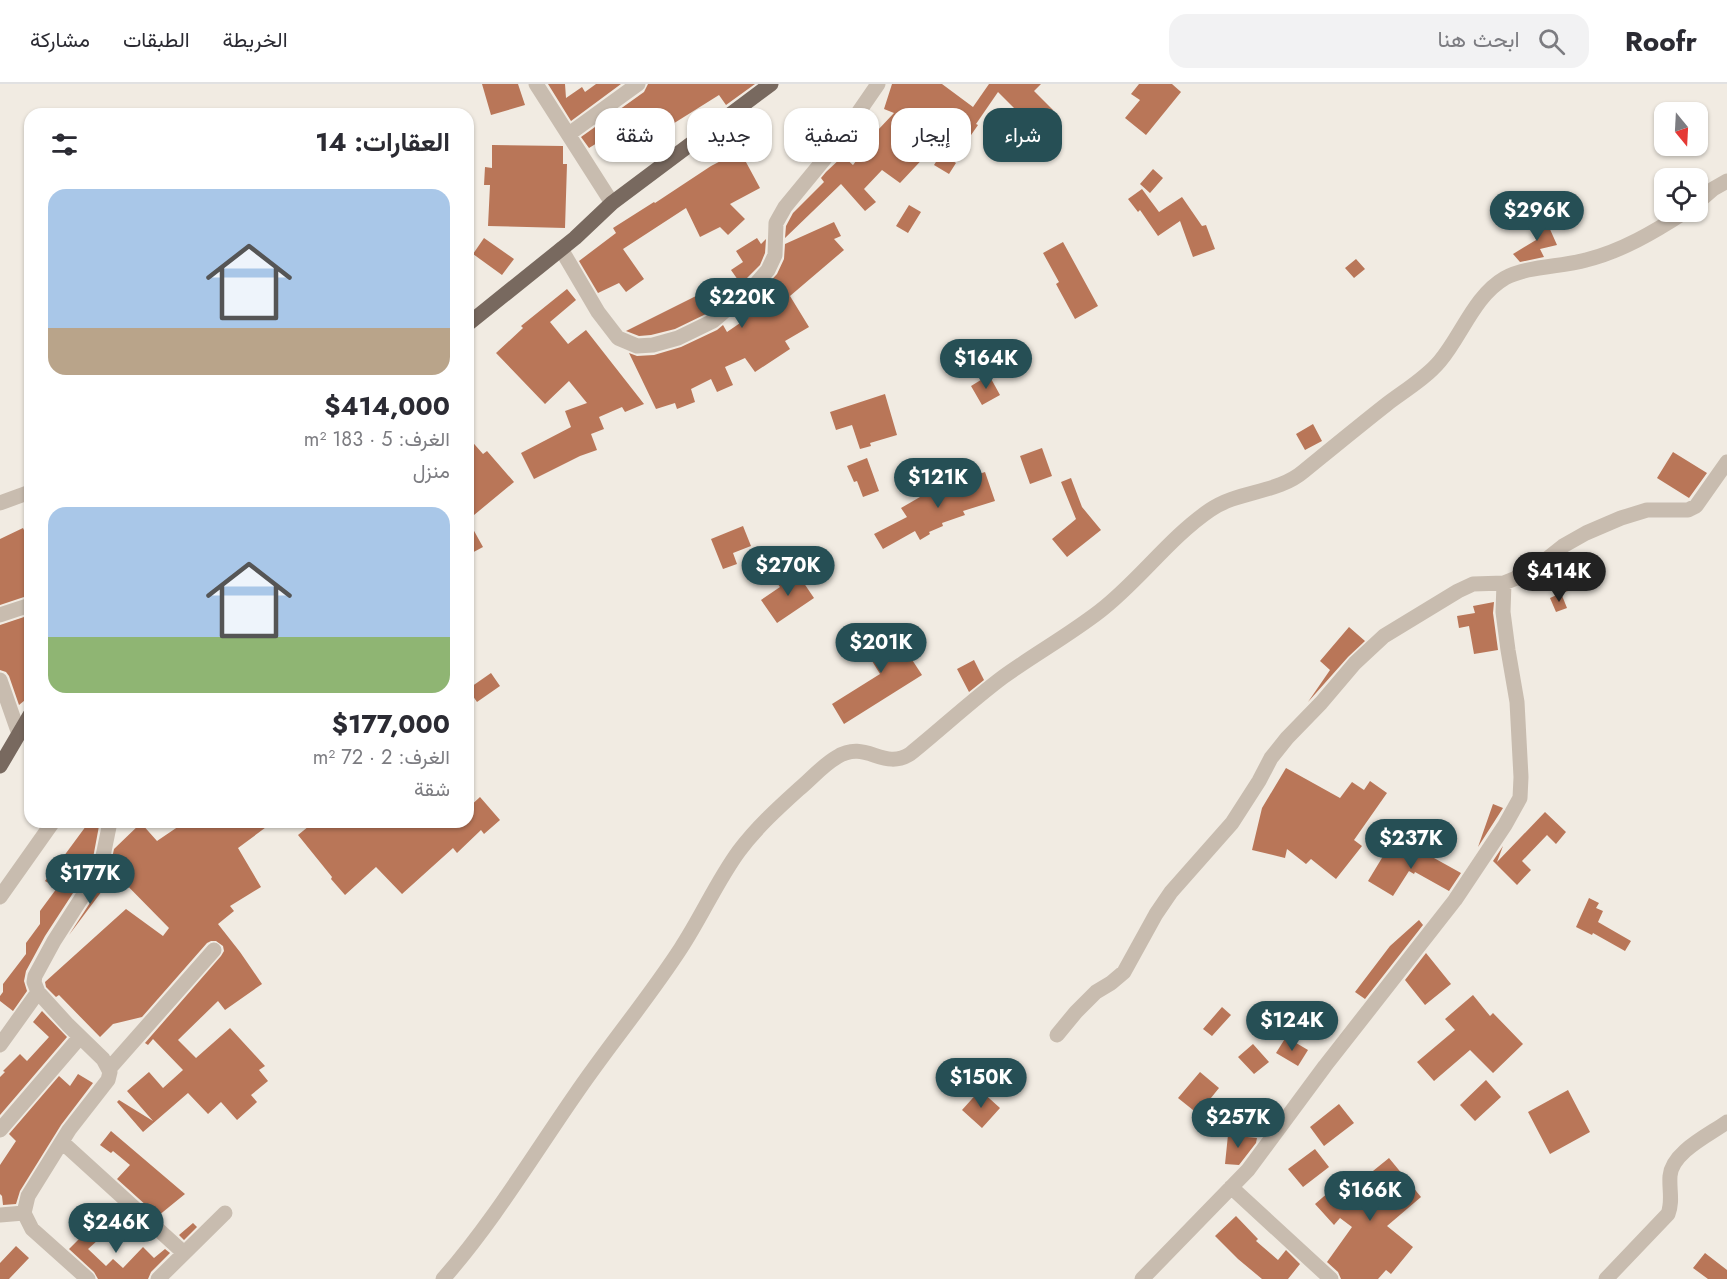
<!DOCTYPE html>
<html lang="ar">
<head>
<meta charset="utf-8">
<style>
  :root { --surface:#fff; --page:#f2f2f3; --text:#2b2b33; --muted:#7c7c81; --line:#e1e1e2; --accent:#264f55 }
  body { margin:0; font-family:Jost,Vazirmatn,sans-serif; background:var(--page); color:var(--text); direction:rtl; height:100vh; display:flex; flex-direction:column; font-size:22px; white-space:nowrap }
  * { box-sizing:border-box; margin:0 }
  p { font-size:20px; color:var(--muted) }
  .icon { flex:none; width:33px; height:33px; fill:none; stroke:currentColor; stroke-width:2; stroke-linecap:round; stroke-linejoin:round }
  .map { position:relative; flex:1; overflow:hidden; direction:ltr }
  .side { position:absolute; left:24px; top:24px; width:450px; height:720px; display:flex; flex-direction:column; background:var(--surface); border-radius:18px; box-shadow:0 2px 4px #0004; direction:rtl }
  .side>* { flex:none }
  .hud { position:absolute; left:492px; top:24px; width:570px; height:54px; direction:rtl; display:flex; gap:12px }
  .needle { width:39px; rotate:162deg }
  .fabs { position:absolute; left:1654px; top:18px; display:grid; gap:12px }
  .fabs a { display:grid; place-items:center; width:54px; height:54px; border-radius:12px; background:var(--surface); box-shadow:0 2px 4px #0004; font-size:30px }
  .price { position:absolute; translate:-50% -51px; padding:0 14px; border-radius:21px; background:var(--accent); color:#fff; font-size:20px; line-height:39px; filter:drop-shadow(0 2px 3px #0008) }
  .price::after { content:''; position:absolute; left:50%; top:36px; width:18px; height:14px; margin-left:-9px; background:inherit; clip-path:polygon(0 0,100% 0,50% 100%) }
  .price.current { background:#222; color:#fff }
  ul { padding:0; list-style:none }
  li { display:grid; align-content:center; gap:12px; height:318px; padding:0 24px }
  li span { display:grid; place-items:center; height:186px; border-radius:18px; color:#555 }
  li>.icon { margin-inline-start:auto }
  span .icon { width:108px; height:108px; fill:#fffc; stroke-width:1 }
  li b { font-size:26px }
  h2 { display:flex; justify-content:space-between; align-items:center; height:72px; padding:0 24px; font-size:26px }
  .pill { padding:0 21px; border-radius:18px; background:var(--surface); box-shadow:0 2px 4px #0004; font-size:21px; line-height:54px }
  .pill.current { background:var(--accent); color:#fff }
  header { display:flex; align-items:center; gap:36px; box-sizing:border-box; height:84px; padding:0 30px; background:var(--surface); border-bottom:2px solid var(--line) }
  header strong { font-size:28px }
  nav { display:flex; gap:33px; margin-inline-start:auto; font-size:21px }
  .search { width:420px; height:54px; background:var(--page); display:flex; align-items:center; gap:15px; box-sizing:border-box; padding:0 21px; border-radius:18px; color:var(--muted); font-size:22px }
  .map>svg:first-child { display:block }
</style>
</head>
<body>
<header>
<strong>Roofr</strong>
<div class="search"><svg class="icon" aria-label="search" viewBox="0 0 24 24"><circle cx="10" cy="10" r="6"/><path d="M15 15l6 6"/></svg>ابحث هنا</div>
<nav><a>الخريطة</a><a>الطبقات</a><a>مشاركة</a></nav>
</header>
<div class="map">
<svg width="1727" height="1195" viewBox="0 0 1727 1195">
  <rect width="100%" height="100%" fill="#f1ebe2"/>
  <path fill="#b97658" d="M 482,0 L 518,0 L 525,21 L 491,31 Z
    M 548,0 L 565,0 L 566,14 L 582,3 L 585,8 L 596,0 L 621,0 L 571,37 Z
    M 648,0 L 755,0 L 726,21 L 719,11 L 652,53 L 650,50 L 636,59 L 633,55 L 619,64 L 610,51 L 589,64 L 581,53 L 644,8 Z
    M 892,0 L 942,0 L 973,23 L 989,0 L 1041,0 L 1034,7 L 1053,26 L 1033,46 L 1020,33 L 1022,32 L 998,8 L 976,40 L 978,41 L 953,77 L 956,79 L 949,90 L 934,81 L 951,54 L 946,50 L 900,99 L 882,86 L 864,105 L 876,118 L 865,127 L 841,100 L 785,154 L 786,142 L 793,129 L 824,98 L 821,94 L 826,88 L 843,72 L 853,81 L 878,48 L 877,47 L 894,29 L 884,25 Z
    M 1139,0 L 1172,0 L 1181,8 L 1146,51 L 1125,34 L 1140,16 L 1131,10 Z
    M 492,61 L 563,62 L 563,80 L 567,80 L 565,144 L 488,142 L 490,101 L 484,101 L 485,83 L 492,84 Z
    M 740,67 L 760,104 L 730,120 L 745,135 L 728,151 L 720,143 L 700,153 L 686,124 L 623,165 L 644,195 L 626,208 L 619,199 L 598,209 L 579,177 L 616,149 L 613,144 L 654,118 L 655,119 L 711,82 Z
    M 1153,85 L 1163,94 L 1150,109 L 1140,100 Z
    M 1142,105 L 1159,128 L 1182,113 L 1202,142 L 1206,141 L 1215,165 L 1193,173 L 1180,137 L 1158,152 L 1140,126 L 1138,128 L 1128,115 Z
    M 909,121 L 921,128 L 908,149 L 896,142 Z
    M 1545,134 L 1557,161 L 1540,165 L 1544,173 L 1520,178 L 1513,170 L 1536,156 L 1529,141 Z
    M 834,138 L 841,152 L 834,155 L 844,166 L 790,212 L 809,243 L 785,257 L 790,265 L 755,288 L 745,274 L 725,283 L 733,301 L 717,308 L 711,295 L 691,305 L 695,318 L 677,325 L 675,319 L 656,325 L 629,269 L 637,272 L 654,271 L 681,263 L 717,246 L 723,241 L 727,248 L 762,224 L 755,214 L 777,190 L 784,175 L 785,160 Z
    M 484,154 L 514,175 L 502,191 L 473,170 Z
    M 757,154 L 761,160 L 766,155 L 765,169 L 760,181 L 743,198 L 740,195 L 738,196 L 731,186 L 743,178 L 736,167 Z
    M 1063,158 L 1098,222 L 1075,235 L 1056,200 L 1059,198 L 1043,169 Z
    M 1356,175 L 1365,185 L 1354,194 L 1345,184 Z
    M 567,205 L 576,216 L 550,238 L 568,260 L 586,246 L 644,320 L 625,328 L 622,323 L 599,333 L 604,345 L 591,350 L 597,366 L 580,372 L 534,395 L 521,369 L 571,343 L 565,327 L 587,319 L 569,297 L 545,320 L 496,269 L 523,244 L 521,242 Z
    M 706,207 L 714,223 L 708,229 L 675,245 L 651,251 L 639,252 L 626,247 Z
    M 989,291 L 1000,311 L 982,321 L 971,302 Z
    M 885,310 L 897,351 L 870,359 L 871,362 L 860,365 L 852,341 L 836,346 L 830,328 Z
    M 1313,340 L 1322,357 L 1305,366 L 1296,350 Z
    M 468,353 L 483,370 L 487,367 L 514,398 L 468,436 Z
    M 1042,364 L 1052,392 L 1030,400 L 1020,372 Z
    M 1673,368 L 1707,389 L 1689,414 L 1657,394 Z
    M 867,374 L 879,407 L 863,413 L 857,397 L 854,398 L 847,382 Z
    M 985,388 L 995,417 L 963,427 L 965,431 L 942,439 L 943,442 L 929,448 L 930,450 L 920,456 L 915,447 L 883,465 L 874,450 L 907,433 L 901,424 L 920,413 L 919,410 Z
    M 1071,394 L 1082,423 L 1101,446 L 1067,473 L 1052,455 L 1076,435 L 1061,398 Z
    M 468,436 L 483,463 L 468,471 Z
    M 743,442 L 751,462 L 733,469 L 737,480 L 723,485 L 711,455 Z
    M 23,444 L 30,459 L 30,511 L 0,521 L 0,455 Z
    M 1573,483 L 1580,503 L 1562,509 L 1555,489 Z
    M 795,486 L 814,514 L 777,539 L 761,516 L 780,503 L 777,499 Z
    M 1561,509 L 1567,524 L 1556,528 L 1550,514 Z
    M 1494,518 L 1493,529 L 1498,566 L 1474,570 L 1469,542 L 1459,544 L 1457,532 L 1475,529 L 1473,522 Z
    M 30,531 L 30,612 L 19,621 L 9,592 L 6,588 L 0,586 L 0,541 Z
    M 894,539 L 911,566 L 907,568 L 922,591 L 844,640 L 832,620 L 880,590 L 864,564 L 874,558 L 871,553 Z
    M 1349,543 L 1365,557 L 1348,573 L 1308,618 L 1330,586 L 1320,577 Z
    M 974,576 L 984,596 L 969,608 L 957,585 Z
    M 491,589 L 500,602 L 477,618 L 468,605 Z
    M 1286,684 L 1340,714 L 1352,698 L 1364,706 L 1370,697 L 1387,709 L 1354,756 L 1362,762 L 1336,795 L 1311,775 L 1306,780 L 1287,765 L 1285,774 L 1252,766 L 1262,724 Z
    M 480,713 L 500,736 L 484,750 L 481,746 L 457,769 L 453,764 L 402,810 L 376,783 L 345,811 L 331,795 L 332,793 L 298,751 L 314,738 L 468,738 L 468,724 Z
    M 1493,720 L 1503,724 L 1478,763 Z
    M 1545,728 L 1566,748 L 1556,760 L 1547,751 L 1522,777 L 1531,786 L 1517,801 L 1493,777 L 1503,762 L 1497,778 Z
    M 89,738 L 93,738 L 99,742 L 93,774 L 88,786 L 45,852 L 26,887 L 24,897 L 27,907 L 13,927 L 0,917 L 0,912 L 3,908 L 3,900 L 26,870 L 26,859 L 40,840 L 40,827 L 57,804 L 45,797 L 57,780 L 58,780 Z
    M 185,738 L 273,738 L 238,764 L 261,803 L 230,822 L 234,827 L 218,840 L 240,868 L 262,900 L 225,926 L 218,917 L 178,956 L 196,974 L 230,944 L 265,982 L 259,986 L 268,997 L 251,1011 L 257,1018 L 237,1036 L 221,1018 L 208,1030 L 188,1009 L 143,1048 L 117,1018 L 119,1016 L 153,1037 L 127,1007 L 149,988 L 163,1004 L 183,986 L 153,955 L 148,961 L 145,959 L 221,872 L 224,867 L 223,862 L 216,857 L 211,857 L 207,859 L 142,933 L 113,940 L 100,953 L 59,911 L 56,913 L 46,903 L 45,898 L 126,825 L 163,852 L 169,844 L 110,784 L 114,765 L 141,739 L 157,757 Z
    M 1391,759 L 1412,771 L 1416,764 L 1461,789 L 1449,807 L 1415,788 L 1414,790 L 1409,787 L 1393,812 L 1368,797 Z
    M 99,805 L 102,807 L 69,851 Z
    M 1589,814 L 1599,819 L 1596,824 L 1603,827 L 1598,838 L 1631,857 L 1625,867 L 1593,849 L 1592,851 L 1576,843 Z
    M 1419,836 L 1423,841 L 1365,915 L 1355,908 L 1390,862 Z
    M 1426,869 L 1451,900 L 1425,921 L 1405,896 Z
    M 1473,911 L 1490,932 L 1493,929 L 1523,960 L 1493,989 L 1470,966 L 1434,997 L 1417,978 L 1455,946 L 1445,935 Z
    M 1222,923 L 1231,931 L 1212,952 L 1203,945 Z
    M 42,927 L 67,953 L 0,1031 L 0,993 L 5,988 L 3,987 L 20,970 L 27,977 L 49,953 L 33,938 Z
    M 1286,953 L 1308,966 L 1298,982 L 1276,969 Z
    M 1253,960 L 1269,978 L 1254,990 L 1238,973 Z
    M 1200,988 L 1219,1004 L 1198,1030 L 1178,1014 Z
    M 78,990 L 93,999 L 61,1041 L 20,1107 L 16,1120 L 3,1121 L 2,1112 L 0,1110 L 0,1081 L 16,1057 L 9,1050 L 59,992 L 70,1002 Z
    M 1486,996 L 1501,1013 L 1475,1037 L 1460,1021 Z
    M 980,1006 L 1000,1024 L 982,1044 L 962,1026 Z
    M 1568,1006 L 1590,1048 L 1550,1070 L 1528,1028 Z
    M 1339,1020 L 1354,1039 L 1324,1062 L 1310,1043 Z
    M 111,1047 L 185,1110 L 158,1132 L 117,1095 L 130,1081 L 113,1067 L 111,1069 L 100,1061 Z
    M 1228,1051 L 1257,1054 L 1256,1059 L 1239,1081 L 1225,1080 Z
    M 1315,1065 L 1329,1083 L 1303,1103 L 1288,1085 Z
    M 1389,1074 L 1421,1113 L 1387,1142 L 1413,1163 L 1391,1190 L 1386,1186 L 1378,1195 L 1341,1195 L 1338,1188 L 1327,1178 L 1352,1143 L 1340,1134 L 1334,1141 L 1315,1120 L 1344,1095 L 1352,1104 Z
    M 118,1122 L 127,1130 L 88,1165 L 106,1182 L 113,1175 L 123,1184 L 143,1163 L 154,1174 L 165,1165 L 170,1169 L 151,1188 L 148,1195 L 98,1195 L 94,1188 L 69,1165 L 80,1154 L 82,1156 Z
    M 1236,1132 L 1258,1155 L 1256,1157 L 1278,1176 L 1286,1166 L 1300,1180 L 1288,1195 L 1262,1195 L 1238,1175 L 1215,1152 Z
    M 193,1139 L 197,1143 L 184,1156 L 179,1151 Z
    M 16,1162 L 29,1174 L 9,1195 L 0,1195 L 0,1179 Z
    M 1705,1169 L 1727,1186 L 1727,1195 L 1708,1195 L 1693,1184 Z"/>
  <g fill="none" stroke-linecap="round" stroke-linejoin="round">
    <path stroke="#c8bcaf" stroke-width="15" d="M 536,0 L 612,119
      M 569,50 L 638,0
      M 1698,118 L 1713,105 L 1727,97
      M 561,165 L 598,228 L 618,254 L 637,262 L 653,261 L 678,254 L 713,237 L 755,201 L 768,186 L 775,171 L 776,139 L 785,123 L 836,61 L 878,0
      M 0,419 L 30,408
      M 0,531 L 30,521
      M 0,596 L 19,650
      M 0,813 L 53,738
      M 1057,951 L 1076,928 L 1096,908 L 1111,899 L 1124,888 L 1156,830 L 1171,808 L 1232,739 L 1259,697 L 1271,674 L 1287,654 L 1321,619 L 1355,579 L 1384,552 L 1458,507 L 1473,500 L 1504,499 L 1529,489 L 1563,462 L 1586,449 L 1621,434 L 1647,426 L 1688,426 L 1696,422 L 1727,378
      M 0,961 L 38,908
      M 109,985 L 214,866
      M 0,1046 L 80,953
      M 62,1058 L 184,1169
      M 1231,1103 L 1331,1195
      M 0,1131 L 24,1129
      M 88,1195 L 32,1145 L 24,1129 L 28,1112 L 69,1046 L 108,996 L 110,988 L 103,975 L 68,941 L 38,908 L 34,898 L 35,892 L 54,857 L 97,790 L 102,777 L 110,738
      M 158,1195 L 225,1129
      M 443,1195 C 493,1138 532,1073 575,1011 C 609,961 648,915 681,864 C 702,832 717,797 739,767 C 756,744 778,724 799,705 C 811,695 823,681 837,673 C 866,655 883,687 910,670 C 941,645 971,617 1003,593 C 1035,570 1069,551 1100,527 C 1139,497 1169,454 1210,426 C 1239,406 1277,410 1304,387 C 1331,365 1359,342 1387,320 C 1404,307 1426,294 1440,277 C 1462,251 1474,212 1505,194 C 1527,182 1561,183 1586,176 C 1622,167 1654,148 1685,128
      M 1142,1195 L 1248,1086 L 1325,982 L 1455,816 L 1505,741 L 1520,714 L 1521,693 L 1517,618 L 1508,566 L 1503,528 L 1504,499
      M 1606,1195 L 1668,1130 C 1673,1117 1669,1106 1670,1092 C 1672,1068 1709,1051 1727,1038"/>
    <path stroke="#78695f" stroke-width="15" d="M 468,240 L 575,154 L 612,119 L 771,0
      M 0,682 L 30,631"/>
  </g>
</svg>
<div class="fabs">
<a><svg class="needle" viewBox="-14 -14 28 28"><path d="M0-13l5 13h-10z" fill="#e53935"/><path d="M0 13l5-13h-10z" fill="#7c7c81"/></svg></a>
<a><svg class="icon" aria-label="locate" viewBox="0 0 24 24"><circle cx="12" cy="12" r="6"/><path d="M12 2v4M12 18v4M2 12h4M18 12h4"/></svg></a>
</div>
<b class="price" style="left:1537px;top:158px">$296K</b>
<b class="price" style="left:742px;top:245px">$220K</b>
<b class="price" style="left:986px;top:306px">$164K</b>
<b class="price" style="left:938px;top:425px">$121K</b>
<b class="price" style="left:788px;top:513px">$270K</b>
<b class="price current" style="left:1559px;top:519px">$414K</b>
<b class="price" style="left:881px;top:590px">$201K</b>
<b class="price" style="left:1411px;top:786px">$237K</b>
<b class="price" style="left:90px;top:821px">$177K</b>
<b class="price" style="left:1292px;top:968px">$124K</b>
<b class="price" style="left:981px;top:1025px">$150K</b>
<b class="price" style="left:1238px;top:1065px">$257K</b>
<b class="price" style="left:1370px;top:1138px">$166K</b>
<b class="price" style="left:116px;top:1170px">$246K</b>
<div class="hud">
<a class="pill current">شراء</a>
<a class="pill">إيجار</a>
<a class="pill">تصفية</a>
<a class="pill">جديد</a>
<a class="pill">شقة</a>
</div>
<section class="side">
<h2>العقارات: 14<svg class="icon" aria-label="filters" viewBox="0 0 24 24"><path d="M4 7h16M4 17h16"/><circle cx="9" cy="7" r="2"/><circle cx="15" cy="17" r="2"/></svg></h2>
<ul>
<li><span style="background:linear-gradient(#a9c7e8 75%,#b9a48a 0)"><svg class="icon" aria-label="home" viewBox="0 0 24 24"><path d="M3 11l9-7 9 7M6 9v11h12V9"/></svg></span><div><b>$414,000</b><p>الغرف: 5 · 183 m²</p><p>منزل</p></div></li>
<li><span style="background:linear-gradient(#a9c7e8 70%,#8fb573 0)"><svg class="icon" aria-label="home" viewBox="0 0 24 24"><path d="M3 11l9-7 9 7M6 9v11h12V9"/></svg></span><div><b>$177,000</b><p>الغرف: 2 · 72 m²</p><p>شقة</p></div></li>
</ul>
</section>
</div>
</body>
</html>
